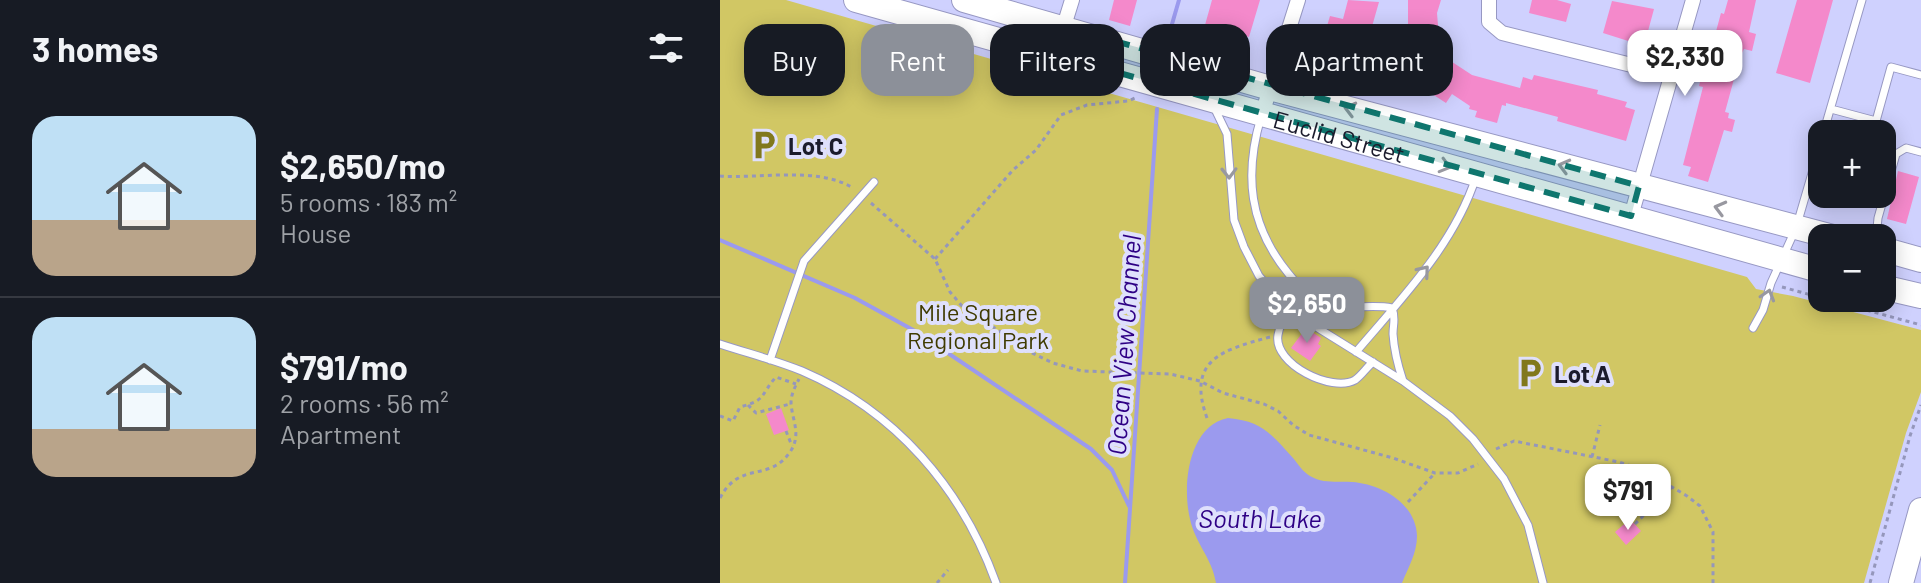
<!DOCTYPE html>
<html lang="en">
<head>
<meta charset="utf-8">
<style>
  :root { --surface:#171b24; --page:#242831; --text:#f1f3f6; --muted:#9ea1a6; --line:#363941; --accent:#8c9099 }
  body { margin:0; font-family:Barlow,sans-serif; background:var(--page); color:var(--text); height:100vh; display:flex; flex-direction:column; font-size:30px; white-space:nowrap }
  * { box-sizing:border-box; margin:0 }
  p { font-size:26px; color:var(--muted) }
  .icon { flex:none; width:44px; height:44px; fill:none; stroke:currentColor; stroke-width:2; stroke-linecap:round; stroke-linejoin:round }
  .map { position:relative; flex:1; overflow:hidden }
  .details { display:flex; flex-direction:column; background:var(--surface); width:720px }
  .details>* { flex:none }
  .banner { position:absolute; left:24px; top:24px; width:760px; height:72px; display:flex; gap:16px }
  .controls { position:absolute; left:1088px; top:120px; display:grid; gap:16px }
  .controls a { display:grid; place-items:center; width:88px; height:88px; border-radius:16px; background:var(--surface); box-shadow:0 4px 20px #0003; font-size:40px }
  .price { position:absolute; translate:-50% -68px; padding:0 18px; border-radius:16px; background:#fff; color:#222; font-size:26px; line-height:52px; filter:drop-shadow(0 2px 4px #0008) }
  .price::after { content:''; position:absolute; left:50%; top:48px; width:24px; height:18px; margin-left:-12px; background:inherit; clip-path:polygon(0 0,100% 0,50% 100%) }
  .price.active { background:var(--accent); color:#fff }
  ul { padding:0; list-style:none }
  li { display:flex; align-items:center; gap:24px; height:200px; padding:0 32px }
  li+li { border-top:2px solid var(--line) }
  li span { display:grid; place-items:center; flex:none; width:224px; height:160px; border-radius:24px; color:#555 }
  li>.icon { margin-inline-start:auto }
  span .icon { width:96px; height:96px; fill:#fffc; stroke-width:1 }
  li b { font-size:34px }
  h2 { display:flex; justify-content:space-between; align-items:center; height:96px; padding:0 32px; font-size:34px }
  .tag { padding:0 28px; border-radius:24px; background:var(--surface); box-shadow:0 4px 20px #0003; font-size:28px; line-height:72px }
  .tag.active { background:var(--accent); color:#fff }
  main { display:flex; flex:1; min-height:0 }
  .map>svg:first-child { display:block }
</style>
</head>
<body>
<main>
<section class="details">
<h2>3 homes<svg class="icon" aria-label="filters" viewBox="0 0 24 24"><path d="M4 7h16M4 17h16"/><circle cx="9" cy="7" r="2"/><circle cx="15" cy="17" r="2"/></svg></h2>
<ul>
<li><span style="background:linear-gradient(#bfe0f5 65%,#b9a48a 0)"><svg class="icon" aria-label="home" viewBox="0 0 24 24"><path d="M3 11l9-7 9 7M6 9v11h12V9"/></svg></span><div><b>$2,650/mo</b><p>5 rooms · 183 m²</p><p>House</p></div></li>
<li><span style="background:linear-gradient(#bfe0f5 70%,#b9a48a 0)"><svg class="icon" aria-label="home" viewBox="0 0 24 24"><path d="M3 11l9-7 9 7M6 9v11h12V9"/></svg></span><div><b>$791/mo</b><p>2 rooms · 56 m²</p><p>Apartment</p></div></li>
</ul>
</section>
<div class="map">
<svg width="1201" height="583" viewBox="0 0 1201 583">
  <rect width="100%" height="100%" fill="#cfd1fe"/>
  <path fill="#d1c764" d="M 0,0 L 66,0 L 1027,277 L 1036,289 L 1073,296 L 1201,330 L 1201,392 L 1186,433 L 1144,583 L 0,583 Z"/>
  <path fill="#9b9aee" d="M 508,418 C 542,421 551,434 573,458 C 578,464 583,472 590,476 C 604,484 617,481 632,482 C 661,484 696,503 697,536 C 697,553 688,568 682,583 L 496,583 C 492,558 475,543 470,519 C 462,486 468,426 508,418 Z"/>
  <g fill="none" stroke-linecap="round" stroke-linejoin="round">
    <path stroke="#9b9aee" stroke-width="4" d="M 450,31 L 459,0
      M 0,240 L 135,298 L 195,331 L 371,449 L 392,470 L 409,506
      M 405,583 L 437,109"/>
  </g>
  <path fill="#f489cb" d="M 394,0 L 417,0 L 410,26 L 389,20 Z
    M 492,0 L 540,0 L 529,37 L 512,32 L 507,51 L 485,44 L 491,26 L 485,25 Z
    M 628,0 L 659,2 L 639,72 L 632,71 L 628,86 L 607,80 L 613,57 L 599,53 L 610,16 L 623,19 Z
    M 688,0 L 721,0 L 717,13 L 720,50 L 692,52 L 691,50 L 681,50 L 680,29 L 688,29 Z
    M 812,0 L 837,0 L 851,4 L 846,22 L 809,13 Z
    M 1008,0 L 1036,0 L 1029,32 L 1036,34 L 1032,51 L 1024,49 L 1020,57 L 1005,112 L 1009,113 L 1008,118 L 1015,120 L 1012,132 L 1004,130 L 988,182 L 968,176 L 971,167 L 963,165 L 983,87 L 979,86 L 985,61 L 988,61 L 1001,13 L 1004,14 Z
    M 1077,0 L 1113,0 L 1090,83 L 1056,73 Z
    M 892,1 L 934,9 L 924,46 L 883,33 Z
    M 723,56 L 752,75 L 800,88 L 803,77 L 812,80 L 814,75 L 878,90 L 877,94 L 907,102 L 905,107 L 915,110 L 906,141 L 837,121 L 838,117 L 786,103 L 786,106 L 782,105 L 777,123 L 755,117 L 757,111 L 749,109 L 750,106 L 732,94 L 726,103 L 703,88 Z
    M 1178,171 L 1199,177 L 1186,224 L 1167,219 Z
    M 586,328 L 601,338 L 598,344 L 601,346 L 590,361 L 571,348 Z
    M 61,408 L 69,430 L 54,435 L 46,414 Z
    M 910,519 L 921,531 L 906,545 L 895,532 Z"/>
  <g fill="none" stroke-linecap="round" stroke-linejoin="round">
    <g stroke="#9798c3" stroke-width="9">
      <path id="service" d="M 493,105 L 507,134 L 514,220 L 524,247 L 539,276 L 569,310 L 683,381 L 730,416 L 753,439 L 784,479 L 808,525 L 823,583
        M 1111,109 L 1156,121 L 1171,67 L 1201,75
        M 541,117 C 524,175 529,225 568,273 C 579,287 593,301 611,305 C 631,310 652,304 672,308 C 676,318 673,324 673,334 C 674,350 678,366 683,381
        M 1103,134 L 1142,0
        M 1156,238 L 1158,218 L 1176,154 L 1186,148 L 1201,152
        M 586,293 C 573,306 561,317 558,335 C 553,364 612,393 635,380 C 641,376 647,367 653,362
        M 1033,328 L 1043,310 L 1051,283 L 1076,228 L 1102,139
        M 0,344 C 27,353 55,360 82,371 C 175,411 242,488 276,583
        M 636,352 C 681,299 734,245 756,177
        M 50,360 L 84,261 L 154,182"/>
    </g>
    <g stroke="#9798c3" stroke-width="16">
      <path id="minor" d="M 769,0 L 769,22 L 782,33 L 952,75
        M 335,55 L 352,0
        M 542,114 L 578,0
        M 911,216 L 973,0"/>
    </g>
    <g stroke="#9798c3" stroke-width="26">
      <g id="primary">
        <path id="s1" d="M 136,0 L 1102,271"/>
        <path d="M 244,0 L 550,88 L 1117,238"/>
        <path d="M 1162,249 L 1201,260"/>
        <path d="M 1162,287 L 1201,296"/>
        <path d="M 1181,583 L 1201,510"/>
      </g>
    </g>
    <path stroke="#9597bb" stroke-width="3" stroke-dasharray="4 4" stroke-linecap="butt" d="M 0,176 C 40,179 97,166 133,188
      M 151,203 L 215,259 L 230,292 L 242,306 L 310,352 L 333,363 L 362,371 L 450,374 L 480,381 L 503,393 L 544,404 L 558,411 L 573,425 L 589,435 L 673,458 L 715,473 L 738,473 L 758,464
      M 215,259 L 293,170 L 316,150 L 341,115 L 367,105 L 408,101 L 415,98
      M 1062,287 L 1201,325
      M 28,405 L 36,413 L 70,404
      M 0,416 L 13,421 L 20,407 C 47,400 40,395 56,377 L 76,384
      M 487,418 C 466,360 502,350 550,337
      M 66,431 L 72,446
      M 776,449 L 794,441 L 899,462 L 925,471 L 967,496 L 980,506 L 993,532 L 993,583
      M 872,457 L 880,425
      M 0,498 C 20,460 49,483 70,452 C 82,435 72,420 71,403 C 71,394 75,387 79,379
      M 688,502 L 715,473
      M 915,524 L 952,487
      M 217,583 L 228,570
      M 1150,583 L 1190,436 L 1201,405"/>
    <use href="#service" stroke="#fff" stroke-width="7"/>
    <use href="#minor" stroke="#fff" stroke-width="14"/>
    <use href="#primary" stroke="#fff" stroke-width="24"/>
  </g>
  <defs><path id="oneway-chevron" d="M-2-3.5L2.5 0L-2 3.5" fill="none" stroke-width="1.6" stroke-linecap="round" stroke-linejoin="round" transform="scale(2)"/></defs>
  <g stroke="#9898a0">
    <use href="#oneway-chevron" transform="translate(630 109) rotate(-165)"/>
    <use href="#oneway-chevron" transform="translate(725 166) rotate(16)"/>
    <use href="#oneway-chevron" transform="translate(844 166) rotate(-165)"/>
    <use href="#oneway-chevron" transform="translate(509 173) rotate(89)"/>
    <use href="#oneway-chevron" transform="translate(1000 208) rotate(-165)"/>
    <use href="#oneway-chevron" transform="translate(704 271) rotate(-50)"/>
    <use href="#oneway-chevron" transform="translate(1048 295) rotate(-73)"/>
  </g>
  <path fill="#0f766e" fill-opacity="0.2" stroke="#0f766e" stroke-width="6" stroke-dasharray="16 10" stroke-linejoin="round" d="M 344,27 L 919,186 L 911,216 L 335,55 Z"/>
  <defs>
    <g id="parking-bare" transform="scale(2.4)"><path d="M-3.5-5.5H1a3.5 3.5 0 0 1 0 7H-1V5.5H-3.5ZM-1-3.4V-.6H.8a1.4 1.4 0 0 0 0-2.8Z" fill="#81781d" stroke="#dfe0fc" stroke-width="2.5" paint-order="stroke"/></g>
  </defs>
  <g fill-rule="evenodd">
    <use href="#parking-bare" x="44" y="145"/>
    <use href="#parking-bare" x="810" y="373"/>
  </g>
  <g text-anchor="middle" dominant-baseline="central" stroke-width="8" stroke-linejoin="round" paint-order="stroke">
    <g font-size="24" fill="#1b1b2c" stroke="#dfe0fc">
      <text stroke="none"><textPath href="#s1" startOffset="502">Euclid Street</textPath></text>
    </g>
    <g font-size="24" font-weight="bold" fill="#1b1b2c" stroke="#dfe0fc" text-anchor="start">
      <text x="68" y="145">Lot C</text>
      <text x="834" y="373">Lot A</text>
    </g>
    <g font-size="24" fill="#403b01" stroke="#dfe0fc">
      <text x="258" y="311">Mile Square<tspan x="258" dy="28">Regional Park</tspan></text>
    </g>
    <g font-size="26" font-style="italic" fill="#2e0085" stroke="#dfe0fc">
      <text transform="translate(403 345) rotate(-86)">Ocean View Channel</text>
      <text x="540" y="517">South Lake</text>
    </g>
  </g>
</svg>
<div class="controls">
<a>+</a>
<a>−</a>
</div>
<b class="price" style="left:965px;top:98px">$2,330</b>
<b class="price active" style="left:587px;top:345px">$2,650</b>
<b class="price" style="left:908px;top:532px">$791</b>
<div class="banner">
<a class="tag">Buy</a>
<a class="tag active">Rent</a>
<a class="tag">Filters</a>
<a class="tag">New</a>
<a class="tag">Apartment</a>
</div>
</div>
</main>
</body>
</html>
